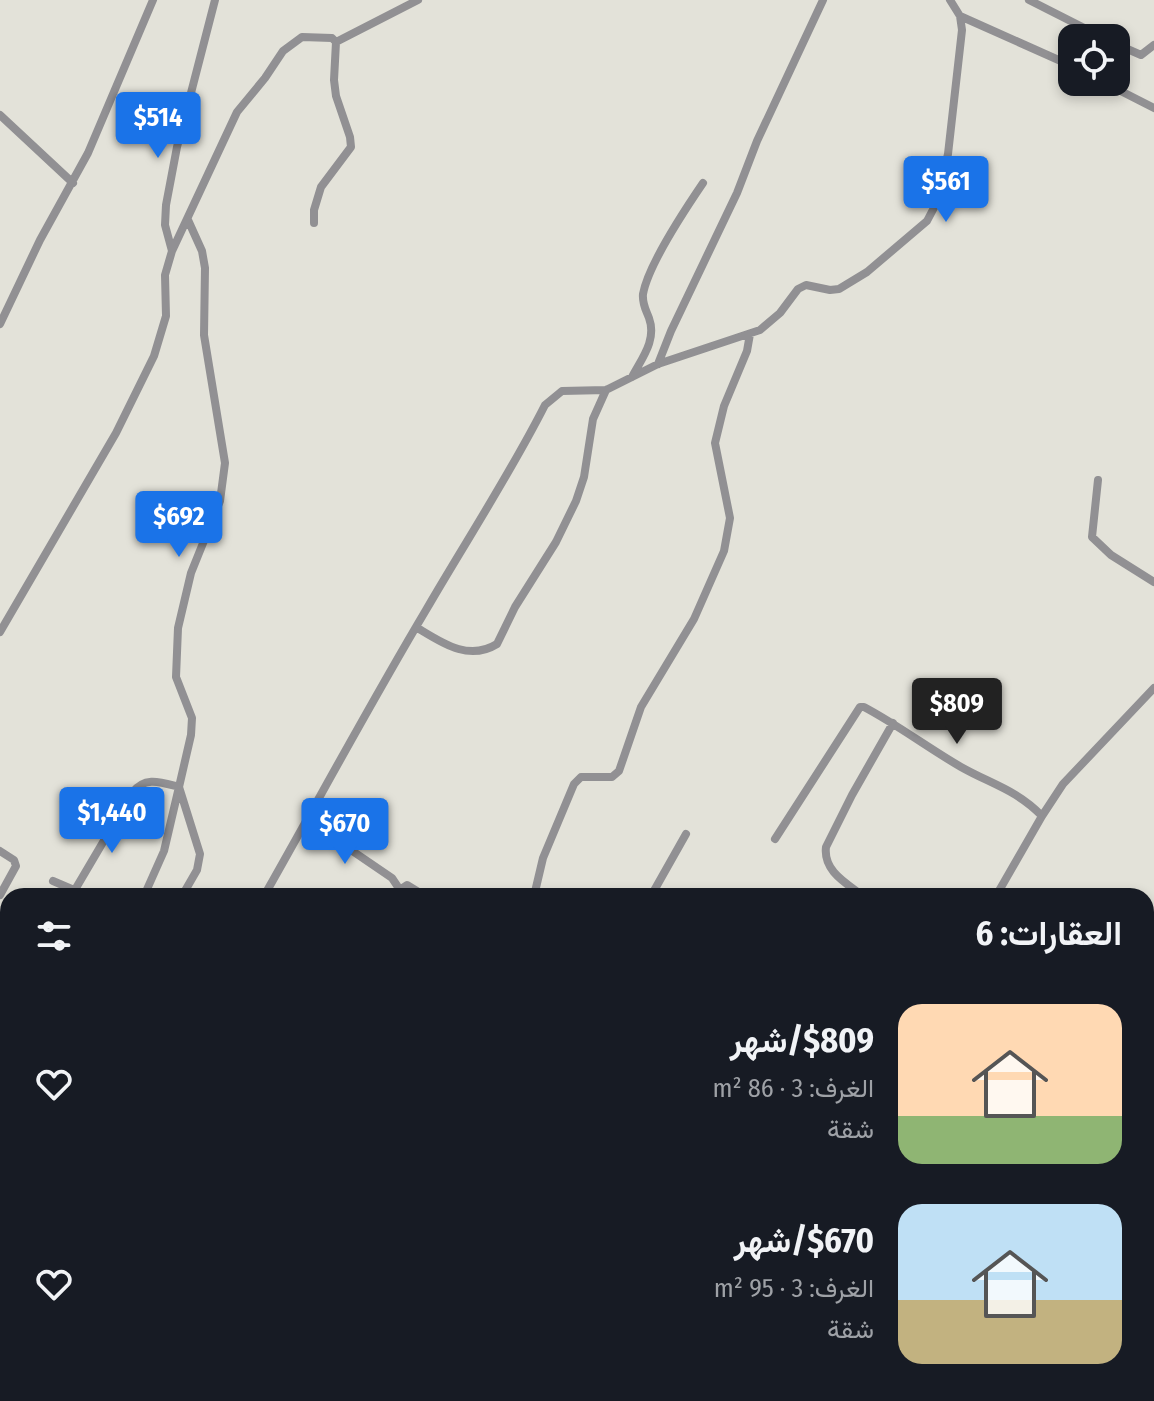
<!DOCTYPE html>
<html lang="ar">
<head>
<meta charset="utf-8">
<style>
  :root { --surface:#171b24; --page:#20242c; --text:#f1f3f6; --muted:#9ea1a6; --accent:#1a73e8 }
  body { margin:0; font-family:"Fira Sans Condensed",Vazirmatn,sans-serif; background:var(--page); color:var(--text); direction:rtl; height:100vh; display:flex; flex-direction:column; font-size:30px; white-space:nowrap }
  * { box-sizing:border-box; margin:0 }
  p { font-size:26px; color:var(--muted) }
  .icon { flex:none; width:44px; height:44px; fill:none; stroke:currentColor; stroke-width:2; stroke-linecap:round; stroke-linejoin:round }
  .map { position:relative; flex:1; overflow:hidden; direction:ltr }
  .details { position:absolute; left:0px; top:888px; width:1154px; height:514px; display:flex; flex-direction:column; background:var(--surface); border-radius:24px 24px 0 0; box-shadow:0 4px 12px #0003; direction:rtl }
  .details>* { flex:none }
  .controls { position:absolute; left:1058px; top:24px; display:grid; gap:16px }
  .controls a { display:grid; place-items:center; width:72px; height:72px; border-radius:16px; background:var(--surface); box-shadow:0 4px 12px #0003; font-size:40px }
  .price { position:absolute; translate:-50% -68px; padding:0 18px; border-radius:8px; background:var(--accent); color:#fff; font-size:26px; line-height:52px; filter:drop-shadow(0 2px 4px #0008) }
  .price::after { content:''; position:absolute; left:50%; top:48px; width:24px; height:18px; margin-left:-12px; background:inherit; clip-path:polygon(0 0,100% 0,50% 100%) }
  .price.active { background:#222; color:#fff }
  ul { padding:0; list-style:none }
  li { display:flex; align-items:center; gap:24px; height:200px; padding:0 32px }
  li span { display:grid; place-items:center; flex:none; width:224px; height:160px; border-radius:24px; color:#555 }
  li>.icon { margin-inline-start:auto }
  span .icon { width:96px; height:96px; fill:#fffc; stroke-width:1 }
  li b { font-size:34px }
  h2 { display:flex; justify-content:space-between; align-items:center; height:96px; padding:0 32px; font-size:34px }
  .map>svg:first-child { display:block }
</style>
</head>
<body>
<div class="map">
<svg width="1154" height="1401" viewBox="0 0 1154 1401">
  <rect width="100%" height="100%" fill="#e3e2d9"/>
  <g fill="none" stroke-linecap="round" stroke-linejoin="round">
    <path stroke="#919093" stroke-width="8" d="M 215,0 L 177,147 L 166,205 L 165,225 L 172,251 L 237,112 L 265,78 L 283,51 L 302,37 L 332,38 L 336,42 L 334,80 L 336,96 L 350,137 L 351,147 L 321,187 L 314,210 L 314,223
      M 1029,0 L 1104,38
      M 960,16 L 1072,66
      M 336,42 L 418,0
      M 1116,44 L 1141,55 L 1154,45
      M 1103,82 L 1154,108
      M 0,115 L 73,183
      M 0,324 L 40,240 L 88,153 L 153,0
      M 658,364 L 671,331 L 737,193 L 757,141 L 823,0
      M 632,377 C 642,358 657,340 649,318 C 646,310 642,304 643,294 C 648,266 686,208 703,183
      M 1098,480 L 1092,537 L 1111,555 L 1154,582
      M 416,627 C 441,642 468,662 497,644 L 515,607 L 556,542 L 576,501 L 584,477 L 593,419 L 606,390
      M 0,632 L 116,433 L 154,356 L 166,316 L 165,275 L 172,251
      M 307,820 L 392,878 L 404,896
      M 775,839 L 860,707 L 864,707 C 898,725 928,748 961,767 C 991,784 1017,790 1042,816
      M 0,851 L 14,860 L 16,866 L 0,895
      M 53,881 L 74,890 L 76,888 L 132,793 C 145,776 160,782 179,787 L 164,851 L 144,896
      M 401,889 L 407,885 L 425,896
      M 182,896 L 197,870 L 200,854 L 179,787 L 191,735 L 192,718 L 176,677 L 178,628 L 191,573 L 220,501 L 225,463 L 204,335 L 205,268 L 202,251 L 188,220
      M 264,896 C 318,801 370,704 426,610 C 466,541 509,476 545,405 L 562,391 L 606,390 L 658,364 L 760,330 L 780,313 L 798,289 L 806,285 L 830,290 L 839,289 L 867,272 L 927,221 L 937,202 L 948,154 L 962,30 L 960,16 L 950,0
      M 534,896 L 543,858 L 574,784 L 581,777 L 612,777 L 619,771 L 641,707 L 694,619 L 724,551 L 730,518 L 715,443 L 724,406 L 747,351 L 750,334
      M 651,896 L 686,834
      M 863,896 C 846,883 823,871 826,847 L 852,795 L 893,723
      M 996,896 L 1042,816 L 1063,784 L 1154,688
      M 1146,935 L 1154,924
      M 0,950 L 1,949
      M 1146,954 L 1154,959
      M 1146,1046 L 1154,1046
      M 1146,1057 L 1154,1063
      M 1146,1195 L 1154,1182
      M 0,1218 L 8,1203
      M 1146,1368 L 1154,1374
      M 88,1394 L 100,1401
      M 28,1401 L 32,1394
      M 116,1401 L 127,1394 L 139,1401
      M 445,1401 L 451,1394
      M 599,1401 L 602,1394
      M 876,1401 L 880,1394"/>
  </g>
</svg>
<div class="controls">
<a><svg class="icon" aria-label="locate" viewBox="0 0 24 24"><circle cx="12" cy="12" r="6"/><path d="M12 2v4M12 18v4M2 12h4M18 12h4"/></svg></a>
</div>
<b class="price" style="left:158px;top:160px">$514</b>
<b class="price" style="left:946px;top:224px">$561</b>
<b class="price" style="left:179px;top:559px">$692</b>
<b class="price active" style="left:957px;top:746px">$809</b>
<b class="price" style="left:112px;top:855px">$1,440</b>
<b class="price" style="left:345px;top:866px">$670</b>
<section class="details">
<h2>العقارات: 6<svg class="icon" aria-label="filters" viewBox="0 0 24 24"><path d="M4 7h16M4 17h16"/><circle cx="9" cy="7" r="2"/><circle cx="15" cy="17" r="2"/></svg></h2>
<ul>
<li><span style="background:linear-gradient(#ffd9b3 70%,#8fb573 0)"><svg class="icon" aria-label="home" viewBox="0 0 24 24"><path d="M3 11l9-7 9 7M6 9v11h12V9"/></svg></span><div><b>$809/شهر</b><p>الغرف: 3 · 86 m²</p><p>شقة</p></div><svg class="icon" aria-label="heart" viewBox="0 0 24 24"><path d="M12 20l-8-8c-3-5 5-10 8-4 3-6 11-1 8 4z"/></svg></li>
<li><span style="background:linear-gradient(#bfe0f5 60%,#c2b280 0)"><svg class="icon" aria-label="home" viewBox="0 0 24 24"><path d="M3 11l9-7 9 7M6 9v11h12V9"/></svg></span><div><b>$670/شهر</b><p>الغرف: 3 · 95 m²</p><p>شقة</p></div><svg class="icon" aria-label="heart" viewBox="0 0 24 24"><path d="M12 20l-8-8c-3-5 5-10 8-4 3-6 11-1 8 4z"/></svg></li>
</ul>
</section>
</div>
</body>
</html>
